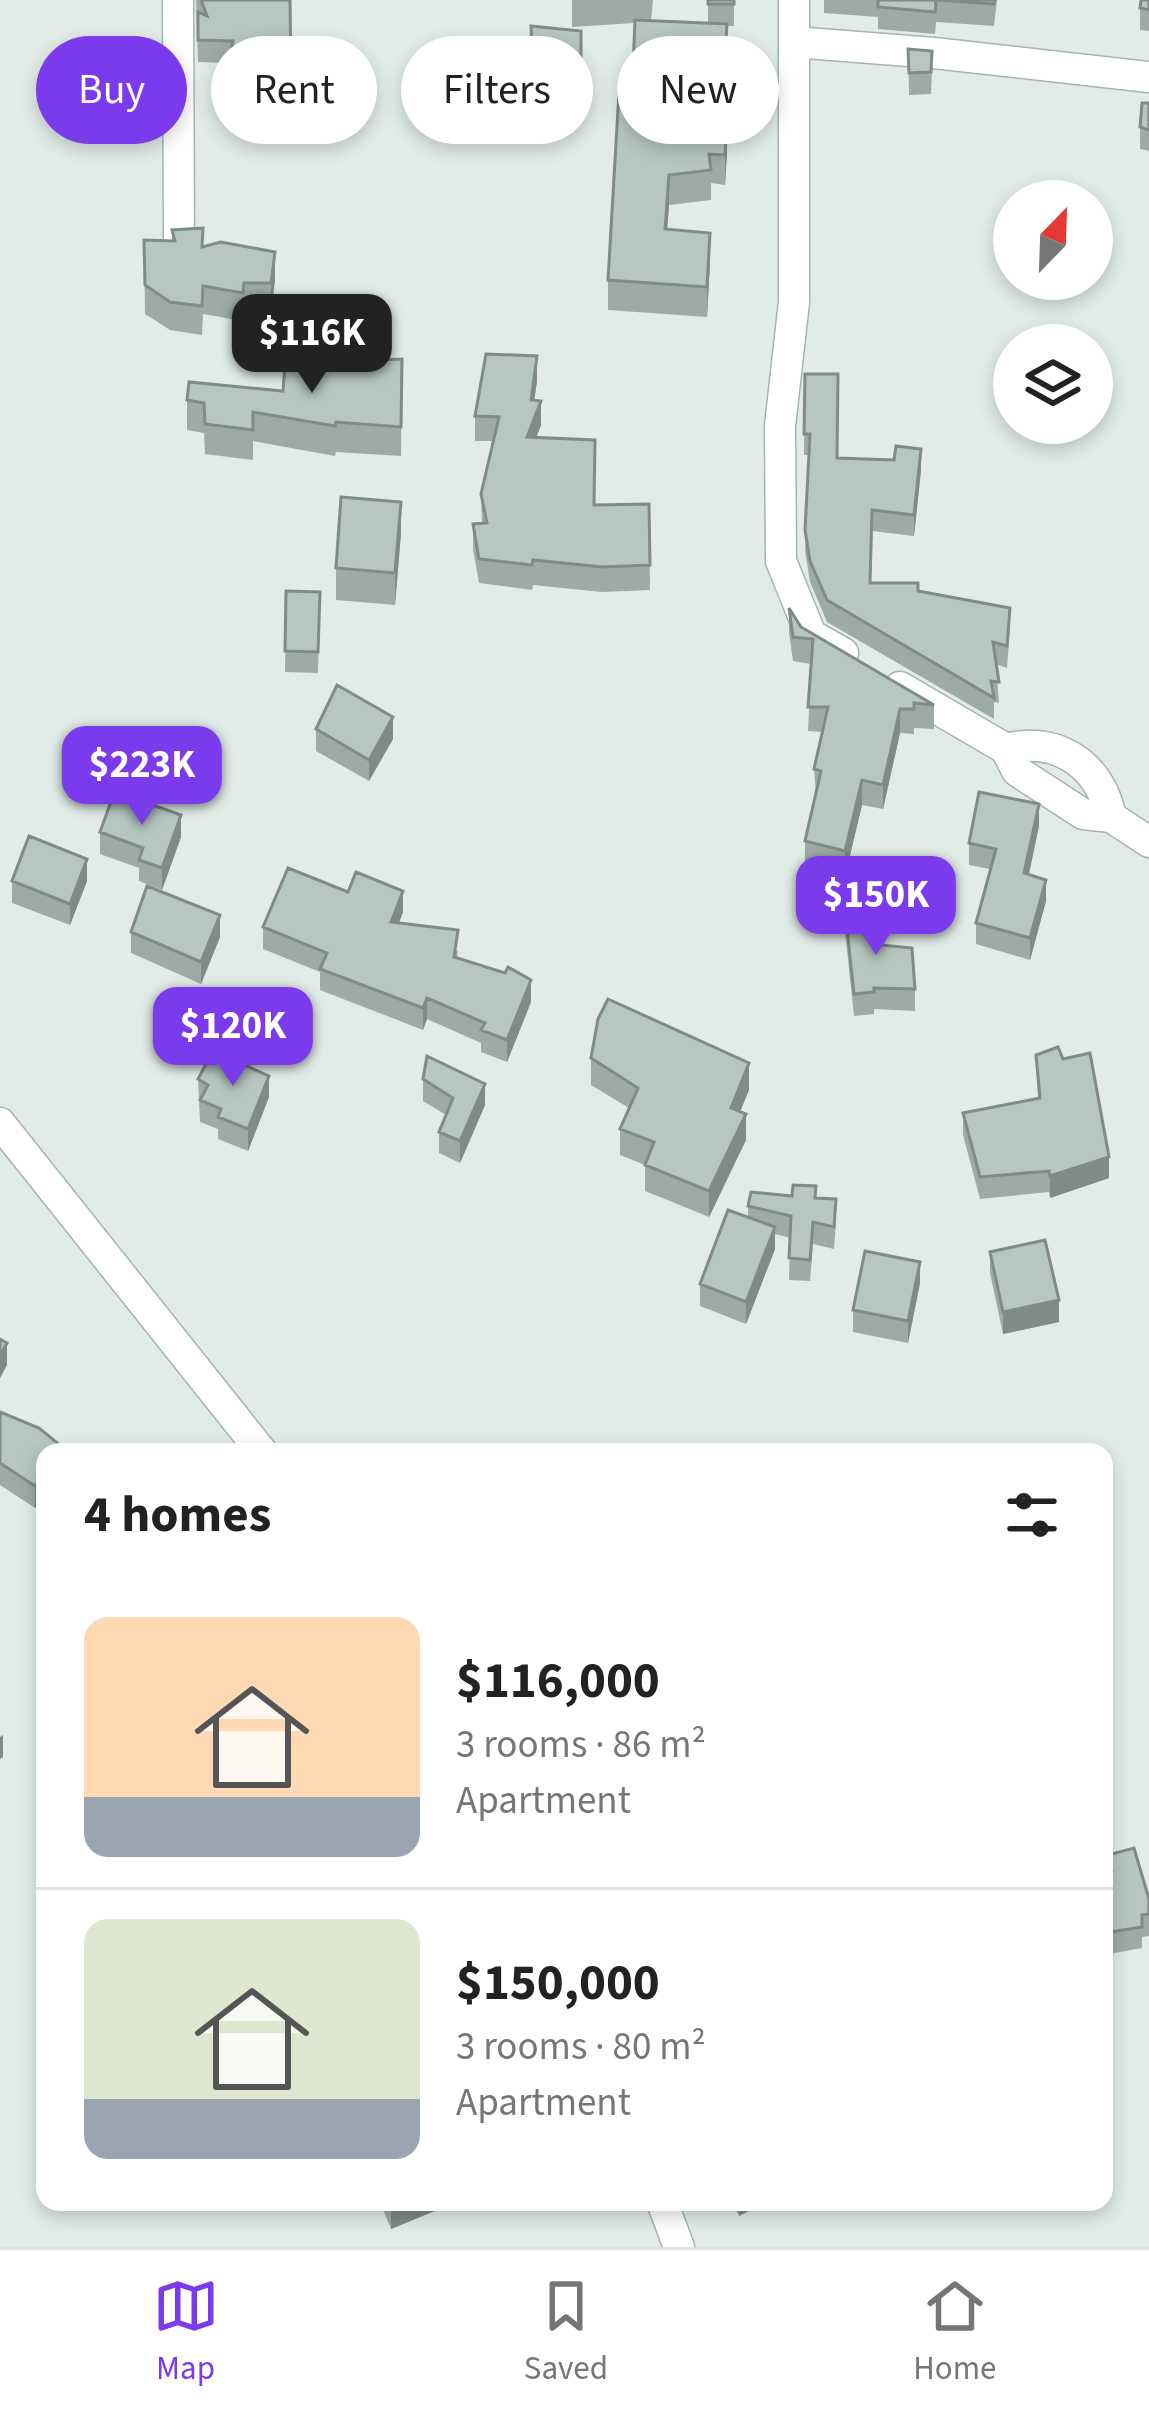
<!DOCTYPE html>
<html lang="en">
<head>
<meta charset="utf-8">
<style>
  :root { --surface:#fff; --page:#f2f2f2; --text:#222; --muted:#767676; --line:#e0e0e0; --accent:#7c3aed }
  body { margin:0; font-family:"Source Sans 3",sans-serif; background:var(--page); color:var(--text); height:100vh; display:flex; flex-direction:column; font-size:45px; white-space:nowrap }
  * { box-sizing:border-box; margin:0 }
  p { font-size:39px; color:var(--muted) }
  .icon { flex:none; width:66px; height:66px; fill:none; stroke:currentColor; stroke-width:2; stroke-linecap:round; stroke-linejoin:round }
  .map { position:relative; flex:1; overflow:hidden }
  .side { position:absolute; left:36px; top:1443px; width:1077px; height:768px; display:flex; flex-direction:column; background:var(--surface); border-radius:24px; box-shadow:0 6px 18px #0003 }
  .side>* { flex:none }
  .guide { position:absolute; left:36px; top:36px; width:1077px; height:108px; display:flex; gap:24px }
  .needle { width:78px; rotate:23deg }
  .buttons { position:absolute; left:993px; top:180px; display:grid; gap:24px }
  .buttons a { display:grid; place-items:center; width:120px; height:120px; border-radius:50%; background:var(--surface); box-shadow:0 6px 18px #0003; font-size:60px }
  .price { position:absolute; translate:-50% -102px; padding:0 27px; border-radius:24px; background:var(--accent); color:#fff; font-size:39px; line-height:78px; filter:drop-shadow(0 3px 6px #0008) }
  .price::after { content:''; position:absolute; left:50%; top:72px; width:36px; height:27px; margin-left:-18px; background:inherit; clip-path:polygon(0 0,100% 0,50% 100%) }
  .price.on { background:#222; color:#fff }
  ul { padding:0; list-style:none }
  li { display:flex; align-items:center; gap:36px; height:300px; padding:0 48px }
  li+li { border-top:3px solid var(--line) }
  li span { display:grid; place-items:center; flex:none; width:336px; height:240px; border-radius:24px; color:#555 }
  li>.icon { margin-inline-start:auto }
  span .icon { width:144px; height:144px; fill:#fffc; stroke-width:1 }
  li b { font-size:51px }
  h2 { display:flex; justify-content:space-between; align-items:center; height:144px; padding:0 48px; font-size:51px }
  .pill { padding:0 42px; border-radius:54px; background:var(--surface); box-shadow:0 6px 18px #0003; font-size:42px; line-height:108px }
  .pill.on { background:var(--accent); color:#fff }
  .tab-bar { display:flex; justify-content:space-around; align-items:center; height:168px; border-top:3px solid var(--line); background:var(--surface); font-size:33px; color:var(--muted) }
  .tab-bar a { display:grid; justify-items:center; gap:6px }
  .tab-bar .on { color:var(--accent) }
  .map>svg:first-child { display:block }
</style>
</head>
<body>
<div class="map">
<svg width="1149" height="2247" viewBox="0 0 1149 2247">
  <rect width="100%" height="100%" fill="#e1ece8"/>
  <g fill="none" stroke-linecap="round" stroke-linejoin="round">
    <g stroke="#a4b4b0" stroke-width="33">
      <path id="minor" d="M 178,0 L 179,241
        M 794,0 L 794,302 L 780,426 L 781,561 L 811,635 L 843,653
        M 794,42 L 934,53 L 1149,77
        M 900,687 L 1006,749 L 1017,771 L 1083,814 L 1111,817 L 1149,842
        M 1006,749 C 1058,736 1100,765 1111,817
        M 0,1123 L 262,1452
        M 662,2202 L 679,2247"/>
    </g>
    <use href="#minor" stroke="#fff" stroke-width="30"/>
  </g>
  <path fill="#9daba7" d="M 196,0 L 290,0 L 291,99 L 229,93 L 230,63 L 198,62 Z
    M 572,0 L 653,0 L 651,21 L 708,23 L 708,0 L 734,0 L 734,26 L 727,26 L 724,104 L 720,104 L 720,115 L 727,153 L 725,185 L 711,183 L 711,200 L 669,205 L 667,230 L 710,262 L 707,317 L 608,310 L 608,280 L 632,92 L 634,23 L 572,27 Z
    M 824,0 L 997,0 L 994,26 L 936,22 L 935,34 L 878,29 L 878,17 L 824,13 Z
    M 1149,0 L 1149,31 L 1140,30 L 1140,8 Z
    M 531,26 L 581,31 L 581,110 L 521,100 L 518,50 L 531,50 Z
    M 908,49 L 932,72 L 931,94 L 909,95 Z
    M 1149,103 L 1149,151 L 1140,149 L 1140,127 Z
    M 172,230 L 275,280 L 271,311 L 244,311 L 243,321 L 203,314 L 202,335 L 170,330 L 145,314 L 144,240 L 172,241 Z
    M 402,359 L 401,456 L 336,452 L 335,456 L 253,441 L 253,460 L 205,454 L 204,433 L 187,430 L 187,400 L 283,391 Z
    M 805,374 L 837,458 L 921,470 L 914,536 L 872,531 L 871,583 L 918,591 L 1010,629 L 1007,668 L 996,664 L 999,703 L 994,702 L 994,719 L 827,622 L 810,582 L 805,551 L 809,455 L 804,455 Z
    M 537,381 L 534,400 L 541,425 L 536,438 L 595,505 L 649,504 L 650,590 L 602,592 L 533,585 L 532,590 L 479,583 L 473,549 L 473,524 L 482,523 L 481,494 L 493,441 L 475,441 L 475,416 Z
    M 401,533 L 395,605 L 336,600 L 336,568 Z
    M 286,591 L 320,592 L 318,673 L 285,672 Z
    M 789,608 L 801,627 L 934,705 L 934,729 L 914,728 L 914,734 L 900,733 L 883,809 L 862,805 L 845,876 L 805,866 L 805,841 L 816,794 L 814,769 L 822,732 L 808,731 L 811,664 L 793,661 L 789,633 Z
    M 316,729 L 393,739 L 369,781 L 316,751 Z
    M 1039,826 L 1029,875 L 1046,901 L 1030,960 L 976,944 L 976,923 L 990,869 L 969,865 L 969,843 Z
    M 100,832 L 181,837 L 162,890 L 139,881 L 139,868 L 100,854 Z
    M 12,881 L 87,881 L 70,925 L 12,903 Z
    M 845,910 L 872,944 L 915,989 L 915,1011 L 874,1009 L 874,1014 L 854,1016 L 845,931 Z
    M 403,912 L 399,923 L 458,951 L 457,958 L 531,1002 L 507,1062 L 481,1052 L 481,1043 L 427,1019 L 423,1030 L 320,990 L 320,972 L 263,949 L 263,927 Z
    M 131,932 L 220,937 L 201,984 L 131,953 Z
    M 1036,1055 L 1109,1178 L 1050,1198 L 1049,1192 L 980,1199 L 963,1135 L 963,1113 L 1038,1099 Z
    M 591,1058 L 749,1090 L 740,1111 L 746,1140 L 709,1217 L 645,1191 L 645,1165 L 620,1155 L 620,1129 L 629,1108 L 591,1085 Z
    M 198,1079 L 269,1097 L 248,1151 L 218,1139 L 218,1129 L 200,1122 Z
    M 423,1079 L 485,1105 L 460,1163 L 439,1153 L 439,1132 L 446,1115 L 423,1101 Z
    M 816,1198 L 836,1221 L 834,1249 L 813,1244 L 810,1281 L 789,1280 L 790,1238 L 775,1234 L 775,1249 L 746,1324 L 700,1306 L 700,1284 L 748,1217 L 748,1206 Z
    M 990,1252 L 1059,1322 L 1003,1334 L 990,1273 Z
    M 920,1283 L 908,1343 L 853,1332 L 853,1310 Z
    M 0,1412 L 61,1452 L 45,1452 L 45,1492 L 35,1508 L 0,1485 Z
    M 1108,1855 L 1149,1899 L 1149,1936 L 1142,1937 L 1142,1948 L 1104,1955 L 1104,1874 L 1108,1872 Z
    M 380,2202 L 456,2202 L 391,2229 Z
    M 732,2202 L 766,2202 L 739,2216 Z"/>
  <path fill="#7f8b88" d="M 727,124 L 727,153 L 725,185 L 725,155 Z
    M 669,175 L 669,205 L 665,259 L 665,229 Z
    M 710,233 L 710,262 L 707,317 L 707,287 Z
    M 275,252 L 275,280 L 271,311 L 271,283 Z
    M 537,356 L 537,381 L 531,424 L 531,400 Z
    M 541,401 L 541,425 L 527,462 L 527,437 Z
    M 921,449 L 921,470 L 914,536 L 914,515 Z
    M 401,502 L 401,533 L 395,605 L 395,573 Z
    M 900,709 L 900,733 L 883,809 L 883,785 Z
    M 393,717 L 393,739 L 369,781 L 369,760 Z
    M 862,780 L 862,805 L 845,876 L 845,851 Z
    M 1039,804 L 1039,826 L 1024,895 L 1024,873 Z
    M 181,815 L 181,837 L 162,890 L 162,868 Z
    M 87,859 L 87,881 L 70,925 L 70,904 Z
    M 1046,880 L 1046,901 L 1030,960 L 1030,938 Z
    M 403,891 L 403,912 L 391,943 L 391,922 Z
    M 220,915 L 220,937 L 201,984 L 201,962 Z
    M 531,980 L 531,1002 L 507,1062 L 507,1040 Z
    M 427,998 L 427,1019 L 423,1030 L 423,1008 Z
    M 749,1063 L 749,1090 L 731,1134 L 731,1108 Z
    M 269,1076 L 269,1097 L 248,1151 L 248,1129 Z
    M 485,1084 L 485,1105 L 460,1163 L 460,1141 Z
    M 746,1114 L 746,1140 L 709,1217 L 709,1191 Z
    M 1109,1157 L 1109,1178 L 1050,1198 L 1050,1176 Z
    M 775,1227 L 775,1249 L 746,1324 L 746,1302 Z
    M 920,1262 L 920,1283 L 908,1343 L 908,1321 Z
    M 1059,1300 L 1059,1322 L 1003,1334 L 1003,1312 Z
    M 7,1343 L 7,1365 L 0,1378 L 0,1356 Z
    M 45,1470 L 45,1492 L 35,1508 L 35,1486 Z
    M 3,1735 L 3,1757 L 0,1759 L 0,1737 Z
    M 405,2202 L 456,2202 L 391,2229 L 391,2208 Z
    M 739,2202 L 766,2202 L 739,2216 Z"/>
  <path fill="#b6c7c2" stroke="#7f8b88" stroke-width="3" d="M 201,0 L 290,0 L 291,78 L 229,71 L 233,41 L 198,40 L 198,12 L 207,16 Z
    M 708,0 L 734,0 L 734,4 L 708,4 Z
    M 878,0 L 936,0 L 935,12 L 878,7 Z
    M 937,0 L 995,0 L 994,4 Z
    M 1141,0 L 1149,0 L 1149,10 L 1140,8 Z
    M 635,20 L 727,24 L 724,74 L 719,74 L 720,115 L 727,124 L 725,155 L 709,154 L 711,170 L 669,175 L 665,229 L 710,233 L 707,287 L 608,280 L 619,92 L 632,92 Z
    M 531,26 L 581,31 L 581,88 L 521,78 L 518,50 L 532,50 Z
    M 908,49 L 932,51 L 931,72 L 909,73 Z
    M 1142,103 L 1149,103 L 1149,130 L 1140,127 Z
    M 203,228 L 202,247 L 221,242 L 275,252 L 271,283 L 244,283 L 243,293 L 203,286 L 202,306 L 170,302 L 145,285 L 144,240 L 175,241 L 172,230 Z
    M 486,354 L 537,356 L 531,400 L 541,401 L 527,437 L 595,440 L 594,505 L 649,504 L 650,565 L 602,567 L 533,560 L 532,565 L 479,559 L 473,524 L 487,523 L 481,494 L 499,417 L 475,416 Z
    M 402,359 L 401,427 L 336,422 L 335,426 L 253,412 L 253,430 L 205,424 L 204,403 L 187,400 L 189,382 L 283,391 L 285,364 Z
    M 805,374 L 838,374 L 837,458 L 894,460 L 896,446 L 921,449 L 914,515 L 872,510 L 870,583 L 918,583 L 918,591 L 1010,608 L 1007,646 L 993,642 L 999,682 L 991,681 L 994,698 L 827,600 L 810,561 L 805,530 L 810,434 L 804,434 Z
    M 341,497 L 401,502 L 395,573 L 336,568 Z
    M 286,591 L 320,592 L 318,652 L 285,651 Z
    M 789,608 L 801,627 L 934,705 L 914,703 L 914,709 L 900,709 L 883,785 L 862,780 L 845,851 L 805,841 L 821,771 L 814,769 L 828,707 L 808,707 L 813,639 L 793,637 Z
    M 337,685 L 393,717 L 369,760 L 316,729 Z
    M 979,792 L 1039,804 L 1024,873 L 1046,880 L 1030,938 L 976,923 L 996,849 L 969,843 Z
    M 113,796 L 131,802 L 133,798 L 181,815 L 162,868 L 139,860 L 143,848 L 100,832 Z
    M 29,836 L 87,859 L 70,904 L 12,881 Z
    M 288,868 L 348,892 L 356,872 L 403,891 L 391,922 L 458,930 L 454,957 L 505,973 L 508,967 L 531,980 L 507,1040 L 481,1030 L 485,1023 L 427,998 L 423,1008 L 320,969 L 327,953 L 263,927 Z
    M 147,886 L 220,915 L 201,962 L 131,932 Z
    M 845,910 L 870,910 L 872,944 L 912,948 L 915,989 L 874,988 L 874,992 L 854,994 Z
    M 608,999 L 749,1063 L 731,1108 L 746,1114 L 709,1191 L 645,1165 L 654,1142 L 620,1129 L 638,1088 L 591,1058 L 598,1019 Z
    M 1058,1047 L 1063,1059 L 1090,1053 L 1109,1157 L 1050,1176 L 1049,1171 L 980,1177 L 963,1113 L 1040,1098 L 1036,1055 Z
    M 213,1051 L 269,1076 L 248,1129 L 218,1117 L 221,1109 L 200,1100 L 208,1085 L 198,1079 Z
    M 427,1056 L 485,1084 L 460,1141 L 439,1132 L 453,1098 L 423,1079 Z
    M 793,1185 L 816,1186 L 815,1198 L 836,1199 L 834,1227 L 813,1222 L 810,1260 L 789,1258 L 791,1216 L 748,1206 L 751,1192 L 792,1196 Z
    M 728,1210 L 775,1227 L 746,1302 L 700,1284 Z
    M 1045,1240 L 1059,1300 L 1003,1312 L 990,1252 Z
    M 865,1251 L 920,1262 L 908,1321 L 853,1310 Z
    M 0,1339 L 7,1343 L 0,1356 Z
    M 0,1412 L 39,1428 L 61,1446 L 57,1452 L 45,1452 L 45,1470 L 35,1486 L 0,1463 Z
    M 1134,1848 L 1149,1899 L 1149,1914 L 1142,1915 L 1142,1927 L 1104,1933 L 1104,1874 L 1112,1871 L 1108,1855 Z
    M 389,2202 L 405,2202 L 391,2208 Z"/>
</svg>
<div class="buttons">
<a><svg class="needle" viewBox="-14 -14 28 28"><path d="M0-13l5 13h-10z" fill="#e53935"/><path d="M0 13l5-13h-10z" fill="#767676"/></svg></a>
<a><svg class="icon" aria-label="layers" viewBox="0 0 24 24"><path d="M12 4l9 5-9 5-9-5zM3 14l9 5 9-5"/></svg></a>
</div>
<b class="price on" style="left:312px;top:396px">$116K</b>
<b class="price" style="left:142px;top:828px">$223K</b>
<b class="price" style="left:876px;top:958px">$150K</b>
<b class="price" style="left:233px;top:1089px">$120K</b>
<div class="guide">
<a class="pill on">Buy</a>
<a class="pill">Rent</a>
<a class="pill">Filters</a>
<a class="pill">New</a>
</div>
<section class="side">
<h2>4 homes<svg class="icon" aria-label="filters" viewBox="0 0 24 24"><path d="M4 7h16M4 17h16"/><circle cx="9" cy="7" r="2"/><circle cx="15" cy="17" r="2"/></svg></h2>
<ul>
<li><span style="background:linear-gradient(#ffd9b3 75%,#9aa5b1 0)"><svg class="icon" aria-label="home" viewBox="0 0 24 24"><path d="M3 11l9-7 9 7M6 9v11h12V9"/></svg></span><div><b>$116,000</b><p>3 rooms · 86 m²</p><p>Apartment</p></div></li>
<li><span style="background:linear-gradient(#dfe7d0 75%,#9aa5b1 0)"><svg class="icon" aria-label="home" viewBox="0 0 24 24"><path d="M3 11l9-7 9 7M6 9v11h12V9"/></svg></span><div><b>$150,000</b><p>3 rooms · 80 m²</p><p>Apartment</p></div></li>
</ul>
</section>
</div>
<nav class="tab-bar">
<a class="on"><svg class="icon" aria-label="map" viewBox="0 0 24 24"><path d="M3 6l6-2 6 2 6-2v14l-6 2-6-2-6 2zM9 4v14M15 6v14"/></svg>Map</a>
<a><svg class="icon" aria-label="saved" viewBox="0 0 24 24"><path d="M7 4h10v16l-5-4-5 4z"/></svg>Saved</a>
<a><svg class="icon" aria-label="home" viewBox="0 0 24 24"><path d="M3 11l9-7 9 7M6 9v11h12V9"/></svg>Home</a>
</nav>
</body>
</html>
